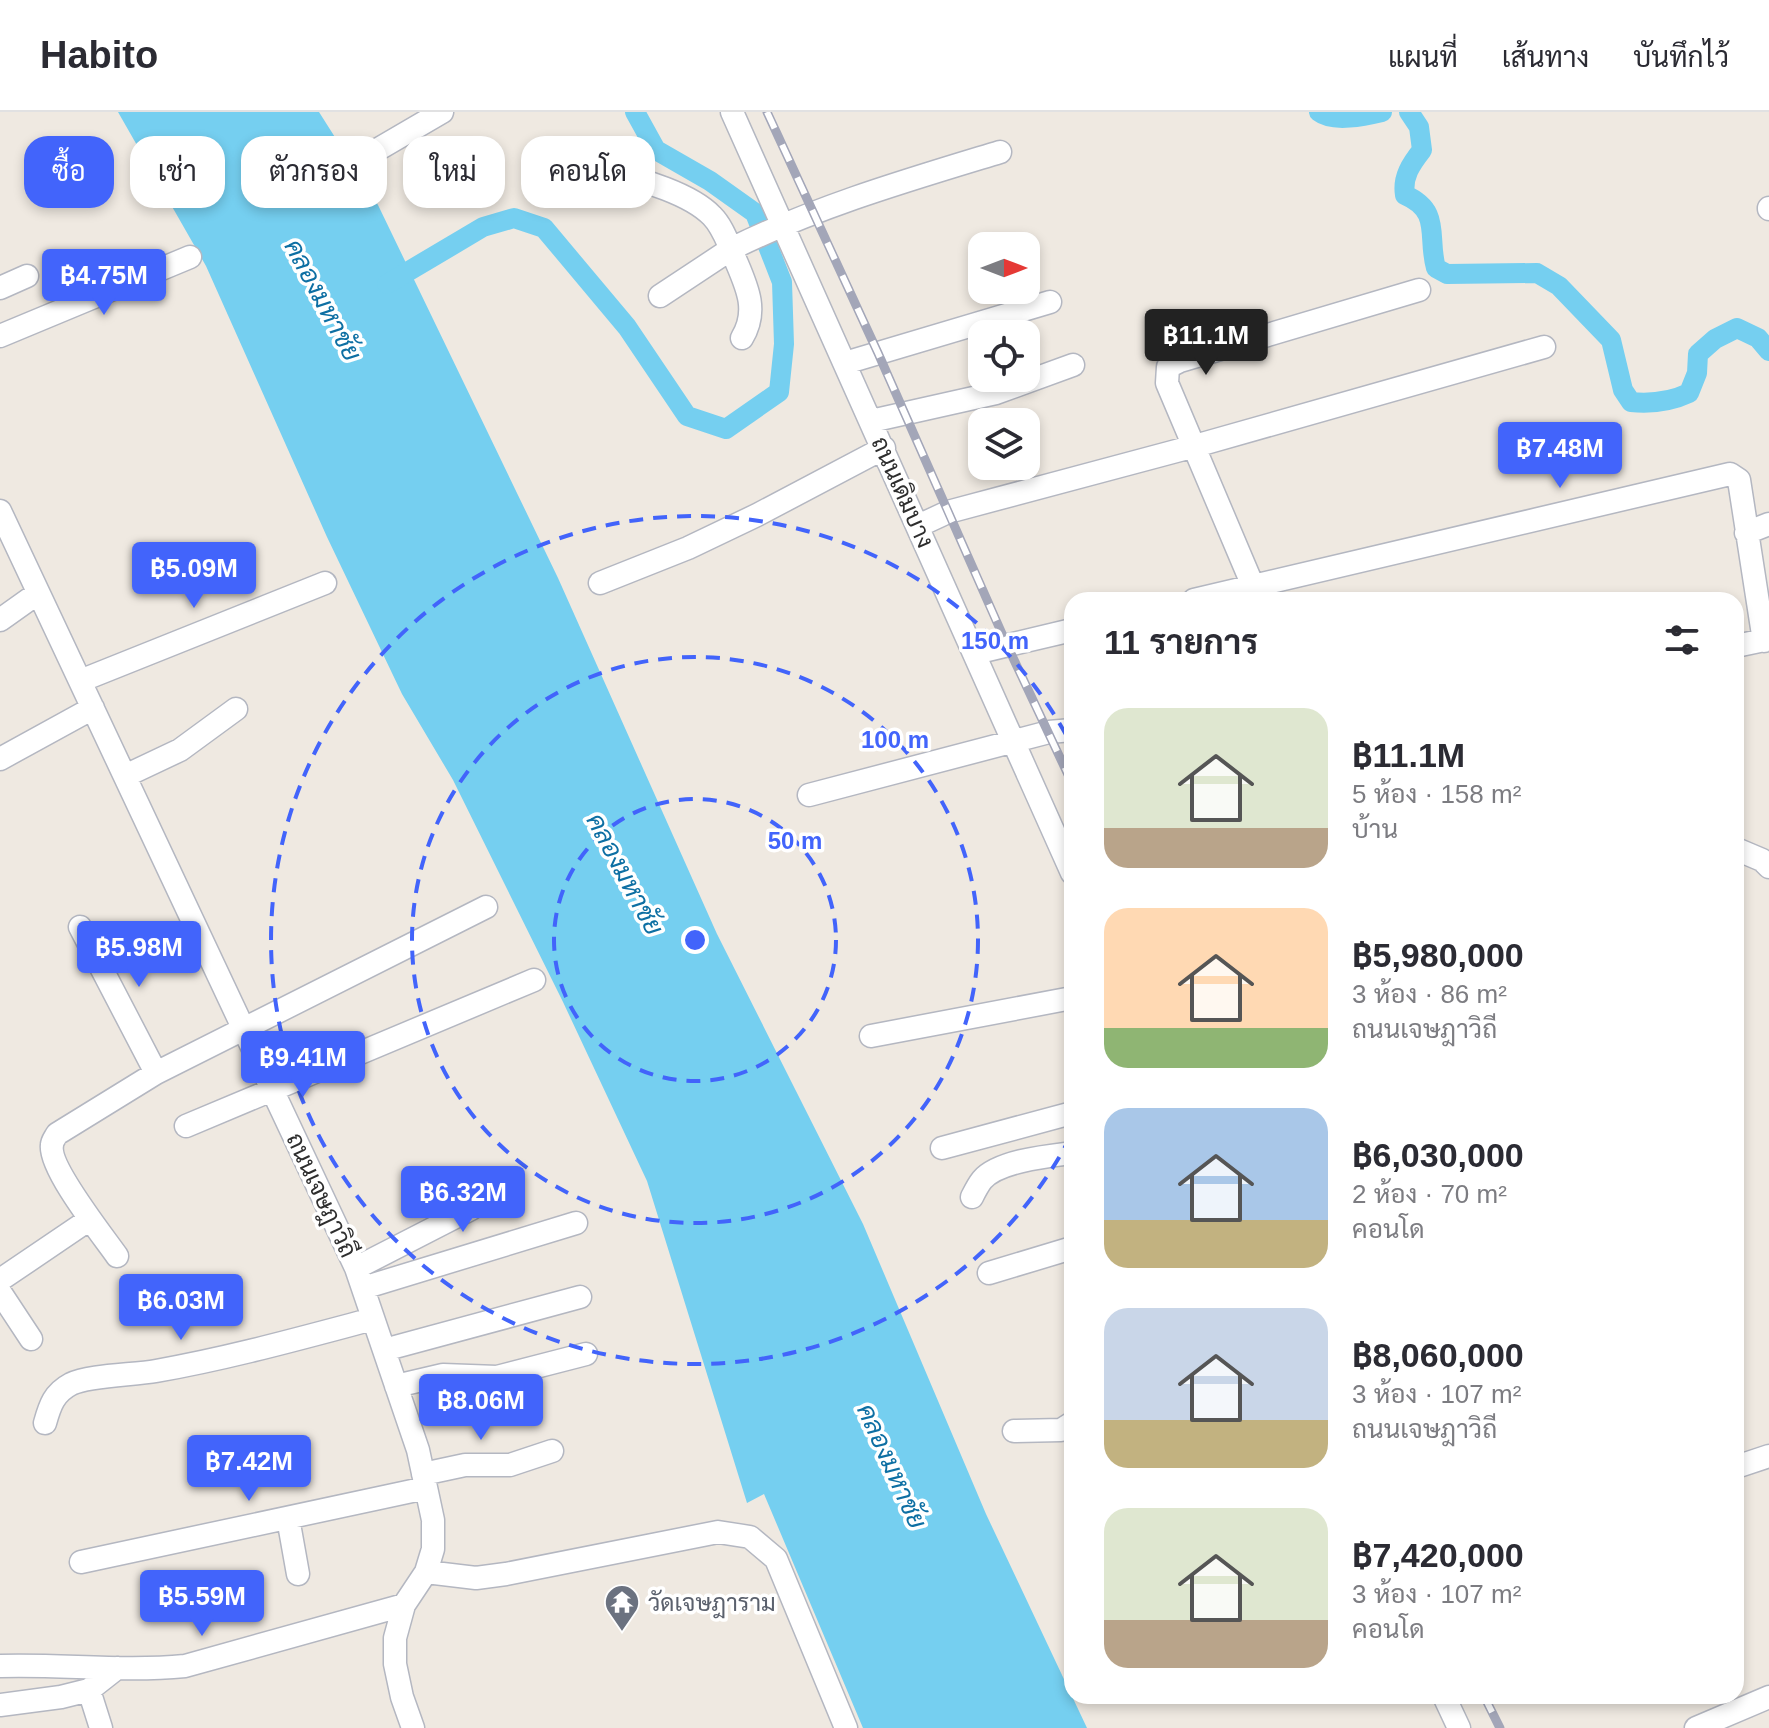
<!DOCTYPE html>
<html lang="th">
<head>
<meta charset="utf-8">
<style>
  :root { --surface:#fff; --page:#f7f7f7; --text:#2b2b33; --muted:#7c7c81; --line:#e1e1e2; --accent:#4264fb }
  body { margin:0; font-family:Helvetica,Sarabun,sans-serif; background:var(--page); color:var(--text); height:100vh; display:flex; flex-direction:column; font-size:30px; white-space:nowrap }
  * { box-sizing:border-box; margin:0 }
  p { font-size:26px; color:var(--muted) }
  .icon { flex:none; width:44px; height:44px; fill:none; stroke:currentColor; stroke-width:2; stroke-linecap:round; stroke-linejoin:round }
  .map { position:relative; flex:1; overflow:hidden }
  .panel { position:absolute; left:1064px; top:480px; width:680px; height:1112px; display:flex; flex-direction:column; background:var(--surface); border-radius:24px; box-shadow:0 4px 12px #0003 }
  .panel>* { flex:none }
  .top-card { position:absolute; left:24px; top:24px; width:760px; height:72px; display:flex; gap:16px }
  .needle { width:52px; rotate:90deg }
  .controls { position:absolute; left:968px; top:120px; display:grid; gap:16px }
  .controls a { display:grid; place-items:center; width:72px; height:72px; border-radius:16px; background:var(--surface); box-shadow:0 4px 12px #0003; font-size:40px }
  .price { position:absolute; translate:-50% -68px; padding:0 18px; border-radius:8px; background:var(--accent); color:#fff; font-size:26px; line-height:52px; filter:drop-shadow(0 2px 4px #0008) }
  .price::after { content:''; position:absolute; left:50%; top:48px; width:24px; height:18px; margin-left:-12px; background:inherit; clip-path:polygon(0 0,100% 0,50% 100%) }
  .price.selected { background:#222; color:#fff }
  ul { padding:0; list-style:none }
  li { display:flex; align-items:center; gap:24px; height:200px; padding:0 40px }
  li span { display:grid; place-items:center; flex:none; width:224px; height:160px; border-radius:24px; color:#555 }
  li>.icon { margin-inline-start:auto }
  span .icon { width:96px; height:96px; fill:#fffc; stroke-width:1 }
  li b { font-size:34px }
  h2 { display:flex; justify-content:space-between; align-items:center; height:96px; padding:0 40px; font-size:34px }
  .pill { padding:0 28px; border-radius:24px; background:var(--surface); box-shadow:0 4px 12px #0003; font-size:28px; line-height:72px }
  .pill.selected { background:var(--accent); color:#fff }
  header { display:flex; align-items:center; gap:48px; box-sizing:border-box; height:112px; padding:0 40px; background:var(--surface); border-bottom:2px solid var(--line) }
  header strong { font-size:38px }
  nav { display:flex; gap:44px; margin-inline-start:auto; font-size:28px }
  .map>svg:first-child { display:block }
</style>
</head>
<body>
<header>
<strong>Habito</strong>
<nav><a>แผนที่</a><a>เส้นทาง</a><a>บันทึกไว้</a></nav>
</header>
<div class="map">
<svg width="1769" height="1616" viewBox="0 0 1769 1616">
  <rect width="100%" height="100%" fill="#efe9e1"/>
  <path fill="#75cff0" d="M 118,0 L 319,0 L 378,93 L 558,466 L 717,822 L 863,1112 L 986,1402 L 1087,1616 L 863,1616 L 764,1382 L 747,1391 L 647,1069 L 563,890 L 453,668 L 402,582 L 327,425 L 206,154 Z"/>
  <g fill="none" stroke-linecap="round" stroke-linejoin="round">
    <path stroke="#75cff0" stroke-width="20" d="M 1319,0 C 1333,11 1365,4 1382,0
      M 1409,0 L 1419,15 L 1422,38 C 1411,52 1402,65 1405,83 C 1442,99 1427,125 1436,156 L 1447,162 L 1537,161 L 1559,174 L 1611,228 L 1623,278 L 1631,290 C 1652,292 1670,290 1689,281 L 1697,261 L 1698,242 L 1715,227 L 1737,216 L 1758,226 L 1769,239
      M 387,172 L 483,115 L 514,106 L 544,116 L 627,215 L 687,304 L 726,317 L 779,280 L 784,232 L 782,170 L 755,101 L 710,69 L 656,38 L 635,0"/>
    <g stroke="#b4b7c1" stroke-width="25">
      <path id="minor" d="M 732,0 L 1072,761
        M 370,42 L 442,0
        M 613,63 C 641,66 692,83 712,104 C 721,113 726,126 731,137 C 818,94 908,68 1000,40
        M 1769,97 L 1769,96
        M 0,176 L 27,164
        M 660,184 L 731,137 C 743,168 761,195 742,226
        M 0,224 L 190,145
        M 845,251 L 1050,190
        M 871,309 L 996,281 L 1073,253
        M 0,399 L 356,1156 L 418,1338 L 433,1408 L 433,1437 L 426,1460 L 404,1493 L 395,1526 L 395,1552 L 402,1585 L 413,1616
        M 918,414 L 948,400 L 1195,334 L 1544,235
        M 1746,421 L 1769,412
        M 600,471 L 688,436 L 757,403 L 884,336
        M 1253,474 L 1167,271 L 1168,255 L 1180,249 L 1419,178
        M 1194,488 L 1730,362 L 1739,368 L 1764,529
        M 0,508 L 38,481
        M 1736,534 L 1769,527
        M 975,541 L 1072,518
        M 80,569 L 325,471
        M 0,647 L 93,596
        M 125,664 L 180,638 L 236,597
        M 809,683 L 1049,620 L 1072,618
        M 1736,737 L 1762,748 L 1769,755
        M 80,815 L 156,961
        M 871,924 L 1072,886
        M 186,1014 L 534,868
        M 942,1036 L 1072,1001
        M 972,1085 C 975,1079 978,1073 982,1068 C 998,1049 1048,1044 1072,1041
        M 117,1144 C 103,1124 48,1055 52,1033 C 52,1029 55,1026 57,1022 L 156,961 L 486,795
        M 356,1156 L 471,1097
        M 989,1161 L 1072,1136
        M 0,1168 L 90,1107
        M 363,1176 L 576,1111
        M 0,1180 L 31,1227
        M 384,1238 L 580,1185
        M 396,1274 L 443,1263 L 497,1265 L 586,1242
        M 45,1311 C 50,1293 54,1281 71,1272 C 89,1263 134,1263 156,1259 C 230,1246 301,1226 373,1207
        M 1014,1319 L 1061,1318 L 1072,1311
        M 1736,1355 L 1769,1344
        M 423,1362 L 465,1353 L 510,1353 L 552,1339
        M 288,1406 L 298,1462
        M 81,1450 L 426,1376
        M 426,1460 L 476,1466 L 506,1462 L 718,1420 L 750,1425 L 776,1447 L 846,1616
        M 0,1554 C 62,1552 123,1560 185,1554 L 404,1493
        M 89,1578 L 101,1616
        M 1444,1584 L 1459,1616
        M 0,1593 L 61,1585 L 89,1578 L 117,1556
        M 1696,1616 L 1769,1585"/>
    </g>
    <use href="#minor" stroke="#fff" stroke-width="22"/>
    <g stroke="#a3a6b8" stroke-width="9">
      <path id="rail" d="M 767,0 L 878,241 L 1007,533 L 1072,671
        M 1484,1584 L 1500,1616"/>
    </g>
    <use href="#rail" stroke="#fff" stroke-width="6" stroke-dasharray="18" stroke-linecap="butt"/>
  </g>
  <g fill="none" stroke="#4264fb" stroke-width="4" stroke-dasharray="14 10">
    <circle cx="695" cy="828" r="141"/>
    <circle cx="695" cy="828" r="283"/>
    <path d="M1071 1024A424 424 0 1 1 1071 632"/>
  </g>
  <defs>
    <g id="temple-pin" transform="scale(1.8)"><path d="M0 17L-7.5 6A9.5 9.5 0 1 1 7.5 6Z" fill="#6b7280" stroke="#fff"/><path d="M0-6L5-2H3V0L6.5 2.5H4V6H1.5V3h-3V6H-4V2.5H-6.5L-3 0V-2H-5Z" fill="#fff"/></g>
  </defs>
  <g fill-rule="evenodd">
    <use href="#temple-pin" x="622" y="1490"/>
  </g>
  <g text-anchor="middle" dominant-baseline="central" stroke-width="7" stroke-linejoin="round" paint-order="stroke">
    <g font-size="24" fill="#2e2e2e" stroke="#fff">
      <text transform="translate(903 380) rotate(66)">ถนนเดิมบาง</text>
      <text transform="translate(322 1083) rotate(65)">ถนนเจษฎาวิถี</text>
    </g>
    <g font-size="24" fill="#5b616d" stroke="#fff" text-anchor="start">
      <text x="648" y="1490">วัดเจษฎาราม</text>
    </g>
    <g font-size="26" font-style="italic" fill="#0d6fa3" stroke="#fff">
      <text transform="translate(323 188) rotate(62)">คลองมหาชัย</text>
      <text transform="translate(625 762) rotate(62)">คลองมหาชัย</text>
      <text transform="translate(892 1354) rotate(66)">คลองมหาชัย</text>
    </g>
  </g>
  <circle cx="695" cy="828" r="12" fill="#4264fb" stroke="#fff" stroke-width="4"/>
  <g font-size="24" text-anchor="middle" font-weight="bold" fill="#4264fb" stroke="#fff" stroke-width="7" stroke-linejoin="round" paint-order="stroke">
    <text x="995" y="537">150 m</text>
    <text x="895" y="636">100 m</text>
    <text x="795" y="737">50 m</text>
  </g>
</svg>
<div class="controls">
<a><svg class="needle" viewBox="-14 -14 28 28"><path d="M0-13l5 13h-10z" fill="#e53935"/><path d="M0 13l5-13h-10z" fill="#7c7c81"/></svg></a>
<a><svg class="icon" aria-label="locate" viewBox="0 0 24 24"><circle cx="12" cy="12" r="6"/><path d="M12 2v4M12 18v4M2 12h4M18 12h4"/></svg></a>
<a><svg class="icon" aria-label="layers" viewBox="0 0 24 24"><path d="M12 4l9 5-9 5-9-5zM3 14l9 5 9-5"/></svg></a>
</div>
<b class="price" style="left:104px;top:205px">฿4.75M</b>
<b class="price selected" style="left:1206px;top:265px">฿11.1M</b>
<b class="price" style="left:1560px;top:378px">฿7.48M</b>
<b class="price" style="left:194px;top:498px">฿5.09M</b>
<b class="price" style="left:139px;top:877px">฿5.98M</b>
<b class="price" style="left:303px;top:987px">฿9.41M</b>
<b class="price" style="left:463px;top:1122px">฿6.32M</b>
<b class="price" style="left:181px;top:1230px">฿6.03M</b>
<b class="price" style="left:481px;top:1330px">฿8.06M</b>
<b class="price" style="left:249px;top:1391px">฿7.42M</b>
<b class="price" style="left:202px;top:1526px">฿5.59M</b>
<div class="top-card">
<a class="pill selected">ซื้อ</a>
<a class="pill">เช่า</a>
<a class="pill">ตัวกรอง</a>
<a class="pill">ใหม่</a>
<a class="pill">คอนโด</a>
</div>
<section class="panel">
<h2>11 รายการ<svg class="icon" aria-label="filters" viewBox="0 0 24 24"><path d="M4 7h16M4 17h16"/><circle cx="9" cy="7" r="2"/><circle cx="15" cy="17" r="2"/></svg></h2>
<ul>
<li><span style="background:linear-gradient(#dfe7d0 75%,#b9a48a 0)"><svg class="icon" aria-label="home" viewBox="0 0 24 24"><path d="M3 11l9-7 9 7M6 9v11h12V9"/></svg></span><div><b>฿11.1M</b><p>5 ห้อง · 158 m²</p><p>บ้าน</p></div></li>
<li><span style="background:linear-gradient(#ffd9b3 75%,#8fb573 0)"><svg class="icon" aria-label="home" viewBox="0 0 24 24"><path d="M3 11l9-7 9 7M6 9v11h12V9"/></svg></span><div><b>฿5,980,000</b><p>3 ห้อง · 86 m²</p><p>ถนนเจษฎาวิถี</p></div></li>
<li><span style="background:linear-gradient(#a9c7e8 70%,#c2b280 0)"><svg class="icon" aria-label="home" viewBox="0 0 24 24"><path d="M3 11l9-7 9 7M6 9v11h12V9"/></svg></span><div><b>฿6,030,000</b><p>2 ห้อง · 70 m²</p><p>คอนโด</p></div></li>
<li><span style="background:linear-gradient(#c9d6e8 70%,#c2b280 0)"><svg class="icon" aria-label="home" viewBox="0 0 24 24"><path d="M3 11l9-7 9 7M6 9v11h12V9"/></svg></span><div><b>฿8,060,000</b><p>3 ห้อง · 107 m²</p><p>ถนนเจษฎาวิถี</p></div></li>
<li><span style="background:linear-gradient(#dfe7d0 70%,#b9a48a 0)"><svg class="icon" aria-label="home" viewBox="0 0 24 24"><path d="M3 11l9-7 9 7M6 9v11h12V9"/></svg></span><div><b>฿7,420,000</b><p>3 ห้อง · 107 m²</p><p>คอนโด</p></div></li>
</ul>
</section>
</div>
</body>
</html>
